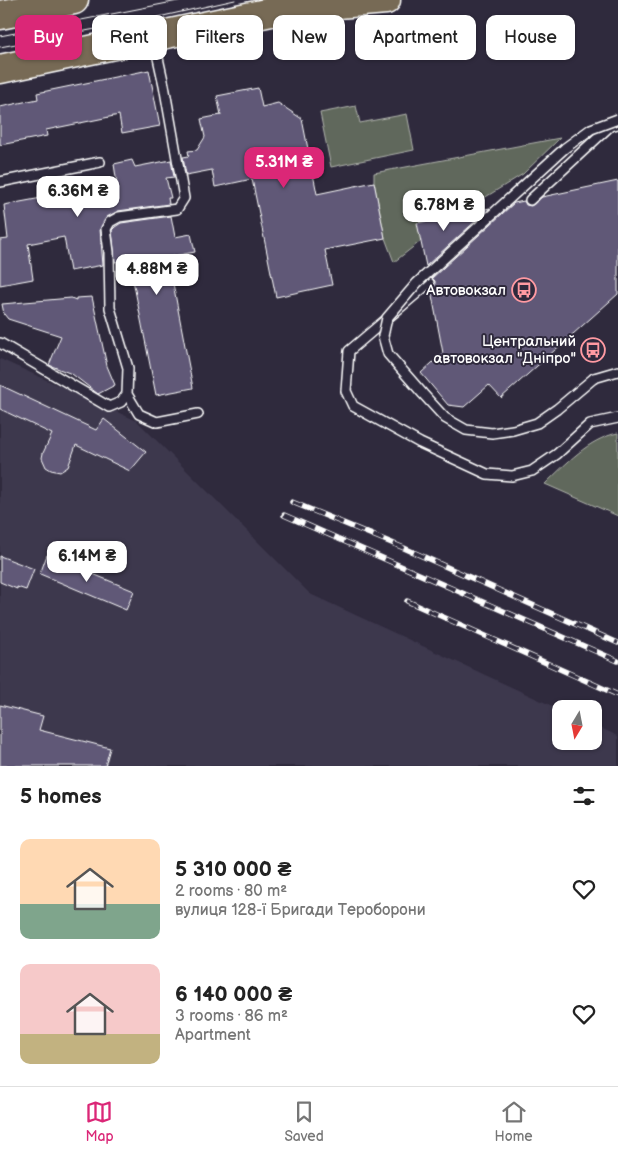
<!DOCTYPE html>
<html lang="en">
<head>
<meta charset="utf-8">
<style>
  :root { --surface:#fff; --page:#f6f6f6; --text:#222; --muted:#767676; --line:#e0e0e0; --accent:#db2777 }
  body { margin:0; font-family:"Balsamiq Sans",sans-serif; background:var(--page); color:var(--text); height:100vh; display:flex; flex-direction:column; font-size:19px; white-space:nowrap }
  * { box-sizing:border-box; margin:0 }
  p { font-size:16px; color:var(--muted) }
  .icon { flex:none; width:28px; height:28px; fill:none; stroke:currentColor; stroke-width:2; stroke-linecap:round; stroke-linejoin:round }
  .map { position:relative; height:766px; overflow:hidden }
  .panel { display:flex; flex-direction:column; background:var(--surface); flex:1 }
  .panel>* { flex:none }
  .guide { position:absolute; left:15px; top:15px; width:589px; height:45px; display:flex; gap:10px }
  .needle { width:32px; rotate:190deg }
  .tools { position:absolute; left:552px; top:700px; display:grid; gap:10px }
  .tools a { display:grid; place-items:center; width:50px; height:50px; border-radius:10px; background:var(--surface); box-shadow:0 1px 4px #0004; font-size:25px }
  .price { position:absolute; translate:-50% -42px; padding:0 11px; border-radius:10px; background:#fff; color:#222; font-size:16px; line-height:32px; filter:drop-shadow(0 1px 2px #0008) }
  .price::after { content:''; position:absolute; left:50%; top:30px; width:15px; height:11px; margin-left:-8px; background:inherit; clip-path:polygon(0 0,100% 0,50% 100%) }
  .price.active { background:var(--accent); color:#fff }
  ul { padding:0; list-style:none }
  li { display:flex; align-items:center; gap:15px; height:125px; padding:0 20px }
  li span { display:grid; place-items:center; flex:none; width:140px; height:100px; border-radius:10px; color:#555 }
  li>.icon { margin-inline-start:auto }
  span .icon { width:60px; height:60px; fill:#fffc; stroke-width:1 }
  li b { font-size:21px }
  h2 { display:flex; justify-content:space-between; align-items:center; height:60px; padding:0 20px; font-size:21px }
  .chip { padding:0 18px; border-radius:10px; background:var(--surface); box-shadow:0 1px 4px #0004; font-size:18px; line-height:45px }
  .chip.active { background:var(--accent); color:#fff }
  .menu { display:flex; justify-content:space-around; align-items:center; height:70px; border-top:1px solid var(--line); background:var(--surface); font-size:14px; color:var(--muted) }
  .menu a { display:grid; justify-items:center; gap:2px }
  .menu .active { color:var(--accent) }
  .map>svg:first-child { display:block }
</style>
</head>
<body>
<div class="map">
<svg width="618" height="766" viewBox="0 0 618 766">
  <rect width="100%" height="100%" fill="#2f2a3d"/>
  <filter id="ink" filterUnits="userSpaceOnUse"><feTurbulence type="fractalNoise" baseFrequency=".02" numOctaves="2"/><feDisplacementMap in="SourceGraphic" scale="10" xChannelSelector="R" yChannelSelector="G"/><feConvolveMatrix kernelMatrix="1 2 1 2 8 2 1 2 1" color-interpolation-filters="sRGB"/></filter>
  <g filter="url(#ink)">
    <path fill="#3e384e" d="M 0,359 L 137,421 L 310,594 L 561,710 L 561,741 L 594,741 L 594,725 L 618,736 L 618,766 L 0,766 Z"/>
    <path fill="#61685b" stroke="#b0b4ad" d="M 356,106 L 360,123 L 407,114 L 414,150 L 331,167 L 320,113 Z
      M 560,138 L 523,174 L 445,222 L 394,262 L 385,238 L 374,182 L 374,173 Z
      M 618,433 L 618,516 L 545,484 C 566,464 588,439 618,433 Z"/>
    <path fill="#605977" stroke="#fff" d="M 149,70 L 160,126 L 122,133 L 119,115 L 46,130 L 47,136 L 0,145 L 0,107 L 38,99 L 37,93 Z
      M 258,88 L 262,107 L 278,103 L 302,119 L 317,194 L 374,182 L 385,238 L 325,250 L 332,285 L 276,297 L 252,179 L 215,187 L 212,170 L 186,175 L 183,157 L 189,156 L 188,151 L 197,150 L 205,137 L 201,119 L 221,115 L 217,96 Z
      M 132,160 L 135,167 L 171,160 L 174,177 L 166,178 L 171,198 L 168,198 L 169,204 L 118,211 L 107,217 L 100,229 L 103,265 L 70,271 L 64,237 L 28,244 L 33,279 L 0,285 L 0,240 L 8,239 L 4,205 L 117,184 L 114,164 Z
      M 618,181 L 618,294 L 501,398 L 489,385 L 464,407 L 448,405 L 421,373 L 443,353 L 431,290 L 435,285 L 435,281 L 432,278 L 514,203 L 524,201 L 526,205 L 531,206 L 542,197 Z
      M 490,208 L 426,266 L 417,223 Z
      M 171,216 L 175,237 L 191,234 L 195,252 L 168,257 L 193,388 L 156,395 L 129,260 L 115,262 L 112,230 L 115,227 L 121,223 Z
      M 92,297 L 107,366 L 115,385 L 98,394 L 72,374 L 49,365 L 61,336 L 8,319 L 4,314 L 2,304 L 71,298 L 76,300 L 76,298 Z
      M 0,385 L 96,430 L 104,419 L 146,452 L 130,471 L 76,445 L 68,467 L 60,472 L 51,470 L 46,467 L 42,458 L 43,453 L 52,434 L 0,409 Z
      M 47,555 L 134,591 L 126,610 L 40,574 Z
      M 0,556 L 34,569 L 26,590 L 17,587 L 17,589 L 0,582 Z
      M 0,705 L 43,716 L 39,730 L 110,748 L 105,766 L 0,766 Z"/>
    <g fill="none" stroke-linecap="round" stroke-linejoin="round">
      <g stroke="#fff" stroke-width="12">
        <path id="service" d="M 0,182 L 100,162
          M 530,200 L 610,126 L 618,124
          M 429,283 L 349,351 L 346,391 L 353,406 L 420,443 L 487,474 L 512,476 L 532,471 L 557,454 L 590,424 L 618,418
          M 0,343 L 109,407 L 121,402 L 127,394 L 128,368 L 110,308 L 109,252 L 106,229 L 110,222 L 119,217 L 177,209 L 184,198 L 164,85 L 154,40
          M 594,378 L 618,371
          M 127,394 L 139,414 L 157,422 L 198,414"/>
      </g>
      <g stroke="#fff" stroke-width="31">
        <path id="primary" d="M 0,15 L 74,0
          M 0,69 L 290,8 L 386,0"/>
      </g>
      <use href="#service" stroke="#2f2a3d" stroke-width="9"/>
      <use href="#primary" stroke="#776a54" stroke-width="28"/>
      <path stroke="#fff" stroke-width="1" d="M 0,36 L 183,0
        M 0,47 L 154,18 L 235,0"/>
      <g stroke="#fff" stroke-width="5.5">
        <path id="rail" d="M 292,502 L 404,548 L 618,643
          M 284,515 L 618,661
          M 407,601 L 618,695"/>
      </g>
      <use href="#rail" stroke="#2f2a3d" stroke-width="4" stroke-dasharray="11" stroke-linecap="butt"/>
      <g stroke="#fff" stroke-width="12" stroke-linecap="butt">
        <path id="service-bridge" d="M 594,378 L 557,409 L 537,423 L 513,430 L 492,433 L 466,430 L 445,418 L 423,394 L 388,354 L 383,336 L 387,318 L 417,283 L 565,148 L 591,129 L 618,119"/>
      </g>
      <use href="#service-bridge" stroke="#2f2a3d" stroke-width="9"/>
    </g>
  </g>
  <defs>
    <g id="bus-ring" transform="scale(1.25)"><circle r="9.5" fill="#2f2a3d" stroke="#ff9aa2" stroke-width="1.5"/><path d="M-5-6H5V4H4V6H2V4H-2V6H-4V4H-5ZM-3.5-4V0h7V-4ZM-3.5 1.2v1.5H-2V1.2ZM2 1.2v1.5H3.5V1.2Z" fill="#ff9aa2"/></g>
  </defs>
  <g fill-rule="evenodd">
    <use href="#bus-ring" x="524" y="290"/>
    <use href="#bus-ring" x="593" y="350"/>
  </g>
  <g text-anchor="middle" dominant-baseline="central" stroke-width="4" stroke-linejoin="round" paint-order="stroke">
    <g font-size="15" fill="#fff" stroke="#2f2a3d" text-anchor="end">
      <text x="506" y="290">Автовокзал</text>
      <text x="576" y="341">Центральний<tspan x="576" dy="17">автовокзал "Дніпро"</tspan></text>
    </g>
  </g>
</svg>
<div class="tools">
<a><svg class="needle" viewBox="-14 -14 28 28"><path d="M0-13l5 13h-10z" fill="#e53935"/><path d="M0 13l5-13h-10z" fill="#767676"/></svg></a>
</div>
<b class="price active" style="left:284px;top:189px">5.31M ₴</b>
<b class="price" style="left:78px;top:218px">6.36M ₴</b>
<b class="price" style="left:444px;top:232px">6.78M ₴</b>
<b class="price" style="left:157px;top:296px">4.88M ₴</b>
<b class="price" style="left:87px;top:583px">6.14M ₴</b>
<div class="guide">
<a class="chip active">Buy</a>
<a class="chip">Rent</a>
<a class="chip">Filters</a>
<a class="chip">New</a>
<a class="chip">Apartment</a>
<a class="chip">House</a>
</div>
</div>
<section class="panel">
<h2>5 homes<svg class="icon" aria-label="filters" viewBox="0 0 24 24"><path d="M4 7h16M4 17h16"/><circle cx="9" cy="7" r="2"/><circle cx="15" cy="17" r="2"/></svg></h2>
<ul>
<li><span style="background:linear-gradient(#ffd9b3 65%,#7fa58c 0)"><svg class="icon" aria-label="home" viewBox="0 0 24 24"><path d="M3 11l9-7 9 7M6 9v11h12V9"/></svg></span><div><b>5 310 000 ₴</b><p>2 rooms · 80 m²</p><p>вулиця 128-ї Бригади Тероборони</p></div><svg class="icon" aria-label="heart" viewBox="0 0 24 24"><path d="M12 20l-8-8c-3-5 5-10 8-4 3-6 11-1 8 4z"/></svg></li>
<li><span style="background:linear-gradient(#f6c9c9 70%,#c2b280 0)"><svg class="icon" aria-label="home" viewBox="0 0 24 24"><path d="M3 11l9-7 9 7M6 9v11h12V9"/></svg></span><div><b>6 140 000 ₴</b><p>3 rooms · 86 m²</p><p>Apartment</p></div><svg class="icon" aria-label="heart" viewBox="0 0 24 24"><path d="M12 20l-8-8c-3-5 5-10 8-4 3-6 11-1 8 4z"/></svg></li>
</ul>
</section>
<nav class="menu">
<a class="active"><svg class="icon" aria-label="map" viewBox="0 0 24 24"><path d="M3 6l6-2 6 2 6-2v14l-6 2-6-2-6 2zM9 4v14M15 6v14"/></svg>Map</a>
<a><svg class="icon" aria-label="saved" viewBox="0 0 24 24"><path d="M7 4h10v16l-5-4-5 4z"/></svg>Saved</a>
<a><svg class="icon" aria-label="home" viewBox="0 0 24 24"><path d="M3 11l9-7 9 7M6 9v11h12V9"/></svg>Home</a>
</nav>
</body>
</html>
